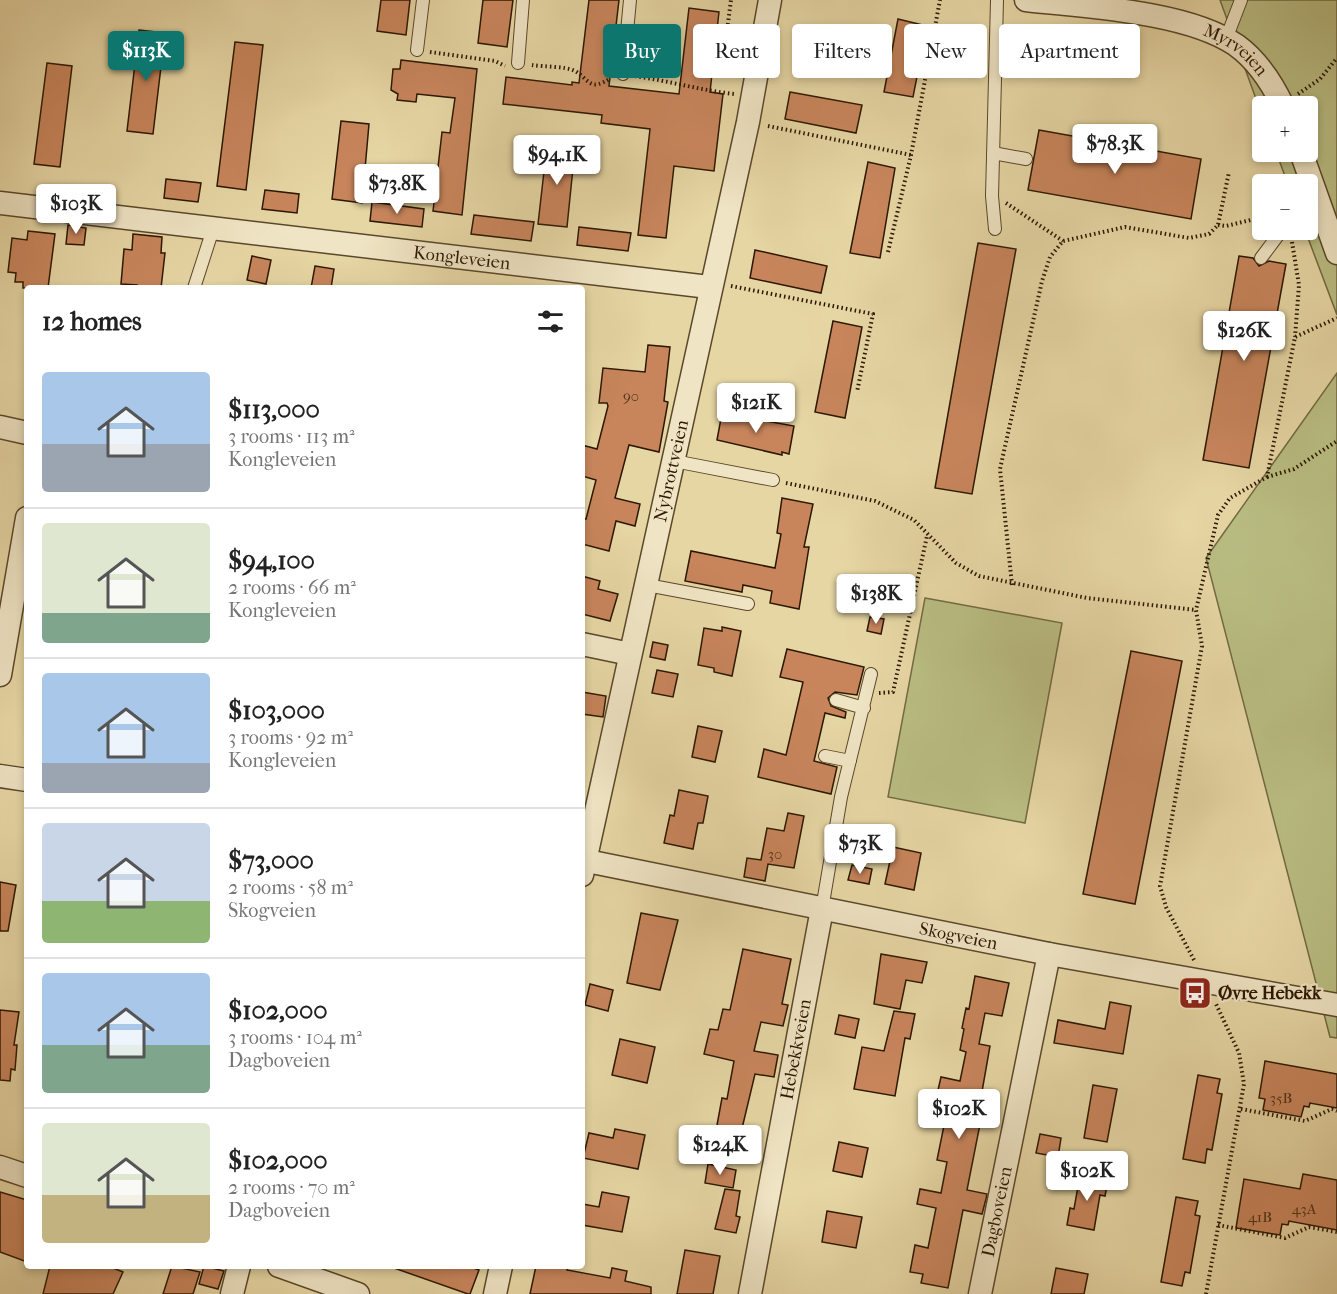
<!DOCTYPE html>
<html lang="en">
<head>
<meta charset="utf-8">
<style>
  :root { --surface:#fff; --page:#f2f2f2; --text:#222; --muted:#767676; --line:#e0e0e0; --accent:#0f766e }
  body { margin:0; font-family:"IM FELL French Canon",serif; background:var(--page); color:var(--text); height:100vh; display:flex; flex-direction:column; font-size:22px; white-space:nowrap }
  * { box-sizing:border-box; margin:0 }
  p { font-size:20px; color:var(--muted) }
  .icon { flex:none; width:33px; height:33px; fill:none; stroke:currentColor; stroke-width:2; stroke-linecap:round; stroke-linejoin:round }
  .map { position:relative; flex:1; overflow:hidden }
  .side { position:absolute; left:24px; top:285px; width:561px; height:984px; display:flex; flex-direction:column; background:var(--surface); border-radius:6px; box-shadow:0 3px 9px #0003 }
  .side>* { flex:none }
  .hud { position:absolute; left:603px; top:24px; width:570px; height:54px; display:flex; gap:12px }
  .tools { position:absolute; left:1252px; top:96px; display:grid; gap:12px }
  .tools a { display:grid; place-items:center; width:66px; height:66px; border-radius:6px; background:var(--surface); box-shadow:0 3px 9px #0003; font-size:30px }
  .price { position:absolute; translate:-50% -51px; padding:0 14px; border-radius:6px; background:#fff; color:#222; font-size:20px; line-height:39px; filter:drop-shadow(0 2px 3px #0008) }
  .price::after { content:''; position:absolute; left:50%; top:36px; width:18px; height:14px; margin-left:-9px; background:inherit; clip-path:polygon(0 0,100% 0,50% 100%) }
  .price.current { background:var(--accent); color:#fff }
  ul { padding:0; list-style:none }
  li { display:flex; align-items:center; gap:18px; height:150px; padding:0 18px }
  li+li { border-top:2px solid var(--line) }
  li span { display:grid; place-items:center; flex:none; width:168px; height:120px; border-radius:6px; color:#555 }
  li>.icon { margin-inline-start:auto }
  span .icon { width:72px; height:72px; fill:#fffc; stroke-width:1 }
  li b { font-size:26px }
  h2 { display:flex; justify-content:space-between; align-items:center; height:72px; padding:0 18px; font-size:26px }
  .tag { padding:0 21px; border-radius:6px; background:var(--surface); box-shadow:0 3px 9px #0003; font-size:21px; line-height:54px }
  .tag.current { background:var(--accent); color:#fff }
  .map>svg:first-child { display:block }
</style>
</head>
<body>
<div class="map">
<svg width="1337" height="1294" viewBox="0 0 1337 1294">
  <rect width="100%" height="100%" fill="#e6d6a4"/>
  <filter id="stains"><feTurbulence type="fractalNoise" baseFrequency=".00333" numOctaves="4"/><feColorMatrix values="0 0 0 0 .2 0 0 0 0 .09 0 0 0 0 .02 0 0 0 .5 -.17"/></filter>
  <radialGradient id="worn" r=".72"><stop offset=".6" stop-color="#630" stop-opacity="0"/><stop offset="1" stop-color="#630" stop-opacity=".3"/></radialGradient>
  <path fill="#b9bd82" stroke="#726a42" stroke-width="1.5" d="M 1220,0 L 1337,0 L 1337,315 L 1305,230 L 1308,230 L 1308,184 L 1288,184 L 1276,152 L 1308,152 L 1308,106 L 1263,106 L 1263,118 Z
    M 1337,373 L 1337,1038 L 1330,1037 L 1206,558 Z
    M 925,598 L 1062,623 L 1025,823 L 888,797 Z"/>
  <path fill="#c8855c" stroke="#2c1802" stroke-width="1.5" d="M 381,0 L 410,0 L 406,35 L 377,31 Z
    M 483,0 L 513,0 L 507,47 L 478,43 Z
    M 589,0 L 619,0 L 609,86 L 679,94 L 689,8 L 719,12 L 710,92 L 723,94 L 714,171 L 674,166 L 666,238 L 638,235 L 650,129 L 601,123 L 602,115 L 503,104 L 506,77 L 572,85 L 572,82 L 579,83 Z
    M 898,19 L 927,26 L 913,97 L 884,92 Z
    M 139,30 L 165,33 L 153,134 L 127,131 Z
    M 235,42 L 263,45 L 246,190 L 217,186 Z
    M 401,60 L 477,69 L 462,215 L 433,211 L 442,132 L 450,133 L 455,98 L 417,94 L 416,102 L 397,100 L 398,94 L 391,90 L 393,69 L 400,69 Z
    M 47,63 L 72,66 L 60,167 L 34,164 Z
    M 790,92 L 862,105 L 856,133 L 785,119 Z
    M 341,121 L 369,124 L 362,203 L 332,199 Z
    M 1039,130 L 1201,159 L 1191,219 L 1028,190 Z
    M 547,145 L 575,148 L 567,227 L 538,224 Z
    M 868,162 L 895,168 L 880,258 L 850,253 Z
    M 166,179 L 201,183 L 198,202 L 164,198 Z
    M 265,190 L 299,194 L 297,213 L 262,209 Z
    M 372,202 L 424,209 L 422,227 L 370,221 Z
    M 474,215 L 534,222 L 531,241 L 471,234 Z
    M 68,225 L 86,228 L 84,245 L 66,244 Z
    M 579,227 L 631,233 L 628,251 L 577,245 Z
    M 28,231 L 55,234 L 48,288 L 23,288 L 23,282 L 15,282 L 16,273 L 8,272 L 12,238 L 27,240 Z
    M 133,234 L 162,237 L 161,253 L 165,253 L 161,288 L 136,288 L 137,285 L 121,284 L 124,249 L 132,250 Z
    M 978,243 L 1016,249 L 972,494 L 935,488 Z
    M 755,250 L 827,266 L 821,293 L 750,278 Z
    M 252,256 L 271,260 L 266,284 L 247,280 Z
    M 1239,256 L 1253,258 L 1259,266 L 1269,261 L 1286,264 L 1249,468 L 1203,460 Z
    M 315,266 L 334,269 L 331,288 L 311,288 Z
    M 833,321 L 862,327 L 845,418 L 815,412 Z
    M 648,345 L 670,347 L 664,401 L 668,402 L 659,452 L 629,445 L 615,498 L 640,504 L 635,526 L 616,521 L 609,551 L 582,544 L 582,518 L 586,519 L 596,480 L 582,476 L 582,445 L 597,449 L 608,406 L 607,403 L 599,403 L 603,368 L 645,372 Z
    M 722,413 L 794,426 L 789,454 L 782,452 L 782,455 L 717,440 Z
    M 782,498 L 813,504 L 804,547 L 809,547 L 799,609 L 770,603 L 772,591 L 743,585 L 742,592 L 685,581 L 691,551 L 775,568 L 781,534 L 777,533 Z
    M 582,576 L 600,581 L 598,589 L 618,594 L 610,621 L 582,614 Z
    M 870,617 L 884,619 L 881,634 L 867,631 Z
    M 722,627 L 741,631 L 732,676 L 714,672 L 714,668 L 698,665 L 704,628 L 722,631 Z
    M 653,642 L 668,645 L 665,660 L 650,657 Z
    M 787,649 L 864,667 L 857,695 L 835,692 L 828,698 L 831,706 L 846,712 L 845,718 L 825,713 L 814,761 L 837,767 L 831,794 L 758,777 L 764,749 L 786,755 L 803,682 L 780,677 Z
    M 1131,651 L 1182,661 L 1135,904 L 1083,894 Z
    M 657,670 L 678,674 L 673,697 L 652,693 Z
    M 582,692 L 606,696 L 603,717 L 582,714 Z
    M 698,726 L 722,731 L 715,762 L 692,757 Z
    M 679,790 L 708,796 L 703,823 L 698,823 L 693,849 L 664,843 L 670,815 L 674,816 Z
    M 788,813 L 804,816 L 794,868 L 768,864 L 765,881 L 744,877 L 747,858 L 761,860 L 767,828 L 784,831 Z
    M 893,847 L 921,853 L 914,890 L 885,884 Z
    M 852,865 L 872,869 L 869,884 L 848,880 Z
    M 0,882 L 16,885 L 8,931 L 0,931 Z
    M 641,913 L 678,920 L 660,990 L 627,983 Z
    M 743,949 L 791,959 L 782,1004 L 788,1005 L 783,1026 L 761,1022 L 754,1051 L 778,1055 L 774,1077 L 755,1074 L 739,1141 L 715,1136 L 722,1098 L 727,1099 L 734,1061 L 704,1054 L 710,1029 L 718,1030 L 723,1009 L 730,1010 Z
    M 881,954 L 927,962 L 922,983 L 906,980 L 900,1009 L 874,1004 Z
    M 975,976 L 1009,983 L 1002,1016 L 985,1013 L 979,1044 L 990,1046 L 980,1103 L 984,1104 L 967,1190 L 987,1194 L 986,1199 L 982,1214 L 963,1210 L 948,1288 L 921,1283 L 923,1274 L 910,1272 L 915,1245 L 928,1248 L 936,1208 L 917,1204 L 920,1189 L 941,1193 L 947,1162 L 937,1160 L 948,1106 L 947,1102 L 936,1099 L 941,1077 L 960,1081 L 966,1052 L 960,1050 L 964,1029 L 962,1028 L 966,1008 L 969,1009 Z
    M 590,984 L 613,990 L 608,1011 L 585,1005 Z
    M 1110,1002 L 1131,1006 L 1123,1054 L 1054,1043 L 1058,1020 L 1105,1029 Z
    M 0,1010 L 19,1012 L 14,1045 L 17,1045 L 15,1070 L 11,1069 L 10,1081 L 0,1080 Z
    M 894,1011 L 915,1014 L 910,1039 L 905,1038 L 895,1096 L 854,1089 L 862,1047 L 884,1051 Z
    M 839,1015 L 859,1019 L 855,1038 L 835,1034 Z
    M 620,1039 L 655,1047 L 647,1083 L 612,1075 Z
    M 1265,1061 L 1337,1074 L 1337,1108 L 1310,1103 L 1309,1107 L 1304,1106 L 1301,1117 L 1263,1110 L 1265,1099 L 1259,1098 Z
    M 1198,1075 L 1220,1079 L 1217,1093 L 1222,1094 L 1212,1150 L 1207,1149 L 1205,1163 L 1183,1159 Z
    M 1093,1085 L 1117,1089 L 1107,1142 L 1084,1138 Z
    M 615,1129 L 645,1135 L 638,1169 L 583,1158 L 589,1133 L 613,1138 Z
    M 1040,1134 L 1061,1138 L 1058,1157 L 1036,1153 Z
    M 839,1142 L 868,1148 L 862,1177 L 833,1171 Z
    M 708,1164 L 736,1170 L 733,1188 L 705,1183 Z
    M 1303,1174 L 1337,1180 L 1337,1230 L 1289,1221 L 1288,1225 L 1282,1224 L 1280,1235 L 1236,1228 L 1244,1179 L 1300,1189 Z
    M 1080,1175 L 1108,1180 L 1105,1196 L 1100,1195 L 1094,1230 L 1067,1225 L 1070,1208 L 1074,1209 Z
    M 725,1189 L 740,1191 L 736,1216 L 740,1217 L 736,1233 L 715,1229 Z
    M 0,1192 L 27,1200 L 27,1262 L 0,1252 Z
    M 602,1192 L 629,1197 L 622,1232 L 582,1225 L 582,1204 L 599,1207 Z
    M 1176,1197 L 1198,1201 L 1195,1215 L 1200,1216 L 1190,1273 L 1185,1272 L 1182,1286 L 1161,1282 Z
    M 827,1211 L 862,1217 L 856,1248 L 822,1242 Z
    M 685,1250 L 720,1256 L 713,1294 L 677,1294 Z
    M 50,1266 L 108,1266 L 123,1272 L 113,1294 L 43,1294 Z
    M 172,1266 L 200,1272 L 193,1294 L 163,1294 Z
    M 204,1266 L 224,1271 L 218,1289 L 199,1284 Z
    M 394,1266 L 468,1266 L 479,1270 L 470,1294 L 468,1294 L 394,1268 Z
    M 536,1266 L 568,1266 L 567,1270 L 610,1278 L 612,1268 L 627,1271 L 625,1281 L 651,1287 L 651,1294 L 530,1294 Z
    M 1056,1268 L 1088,1274 L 1084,1294 L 1051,1294 Z"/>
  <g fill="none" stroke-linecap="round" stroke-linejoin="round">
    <g stroke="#5a482a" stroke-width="14">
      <path id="service" d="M 1226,39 L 1241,0
        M 417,50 L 423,0
        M 518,63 L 523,0
        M 623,74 L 630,0
        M 993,153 L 1026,159
        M 995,229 L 992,196 L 997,0
        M 1261,258 L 1282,230
        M 194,288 L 213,229
        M 674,461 L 773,480
        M 647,585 L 748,604
        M 836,700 L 864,708
        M 825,756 L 850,761
        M 822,909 L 841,797 L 871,674"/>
    </g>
    <g stroke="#5a482a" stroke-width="25">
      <g id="minor">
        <path id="s1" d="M 1026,0 C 1086,7 1186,11 1236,45 C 1257,60 1272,83 1283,106"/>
        <path d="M 1301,152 L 1337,253"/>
        <path id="s2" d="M 0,203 L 709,287"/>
        <path d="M 0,427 L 27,433"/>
        <path d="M 582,644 L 630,654"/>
        <path d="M 0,675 L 27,518"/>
        <path d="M 0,776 L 27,780"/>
        <path id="s3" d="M 582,860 L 1049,954 L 1337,1005"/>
        <path id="s4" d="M 582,875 L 748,122 L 770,0"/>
        <path d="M 0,1167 L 27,1176"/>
        <path d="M 279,1266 L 358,1294"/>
        <path d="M 232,1294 L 239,1266"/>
        <path d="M 495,1294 L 501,1266"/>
        <path id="s5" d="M 750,1294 L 822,909"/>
        <path id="s6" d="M 980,1294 L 1049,954"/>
      </g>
    </g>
    <path stroke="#2c1802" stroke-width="4" stroke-dasharray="1.5 3" stroke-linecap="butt" d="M 430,52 L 495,61 L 505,66
      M 532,65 C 544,67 565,66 575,71 C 590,80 589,92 611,78
      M 722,69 L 731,0
      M 635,76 C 669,81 700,90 734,94
      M 1298,94 L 1320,79 L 1337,58
      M 768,126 L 911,155
      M 1006,203 L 1063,241
      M 1218,225 L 1226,226 L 1263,217
      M 1292,242 L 1299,285 L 1295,337
      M 888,252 L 911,155 L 940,0
      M 731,286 L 873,314 L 857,392
      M 1267,477 L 1294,469 L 1337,441
      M 786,483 L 875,501 L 914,520 L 956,563 L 979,576 L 1087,598 L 1196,610
      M 1012,585 L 1000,469 L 1042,281 L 1050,257 L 1063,241 L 1125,227 L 1189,238 L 1209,234 L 1218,225 L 1229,172
      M 879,693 L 893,692 L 927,536
      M 1194,960 L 1166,907 L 1160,886 L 1202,646 L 1196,610 L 1218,515 L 1230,498 L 1267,477 L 1295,337 L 1337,318
      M 1241,1109 L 1305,1121 L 1332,1109 L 1337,1111
      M 1218,1225 L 1285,1238 L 1309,1227 L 1337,1232
      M 1206,1294 L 1244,1084 L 1239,1053 L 1216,1004"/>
    <use href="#service" stroke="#efe4c4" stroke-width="12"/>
    <use href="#minor" stroke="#efe4c4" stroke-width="22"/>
  </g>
  <defs>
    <g id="bus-square" transform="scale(1.725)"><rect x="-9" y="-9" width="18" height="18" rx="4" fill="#8f2418" stroke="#efe4c4"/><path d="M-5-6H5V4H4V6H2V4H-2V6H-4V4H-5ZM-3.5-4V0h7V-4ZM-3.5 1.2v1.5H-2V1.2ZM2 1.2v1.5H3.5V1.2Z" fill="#fff"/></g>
  </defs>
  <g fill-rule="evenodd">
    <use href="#bus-square" x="1195" y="993"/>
  </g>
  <g text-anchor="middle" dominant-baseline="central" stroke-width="4.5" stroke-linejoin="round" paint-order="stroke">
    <g font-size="15" fill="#533318">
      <text x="631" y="396">90</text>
      <text x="775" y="854">30</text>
      <text x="1281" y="1098">35B</text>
      <text x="1304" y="1209">43A</text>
      <text x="1260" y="1217">41B</text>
    </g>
    <g font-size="18" fill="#2c1802" stroke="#efe4c4">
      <text stroke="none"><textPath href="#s1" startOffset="219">Myrveien</textPath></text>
      <text stroke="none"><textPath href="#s2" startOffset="465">Kongleveien</textPath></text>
      <text stroke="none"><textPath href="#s4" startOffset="414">Nybrottveien</textPath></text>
      <text stroke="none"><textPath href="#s3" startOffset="384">Skogveien</textPath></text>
      <text stroke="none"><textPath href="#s5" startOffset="249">Hebekkveien</textPath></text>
      <text stroke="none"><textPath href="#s6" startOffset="84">Dagboveien</textPath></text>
    </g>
    <g font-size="18" font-weight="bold" fill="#2c1802" stroke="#efe4c4" text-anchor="start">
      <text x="1218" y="993">Øvre Hebekk</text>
    </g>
  </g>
  <rect width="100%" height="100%" filter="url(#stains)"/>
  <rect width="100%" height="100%" fill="url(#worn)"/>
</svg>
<div class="tools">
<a>+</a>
<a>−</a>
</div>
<b class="price current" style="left:146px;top:82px">$113K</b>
<b class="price" style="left:1115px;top:175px">$78.3K</b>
<b class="price" style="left:557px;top:186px">$94.1K</b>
<b class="price" style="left:397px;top:215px">$73.8K</b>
<b class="price" style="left:76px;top:235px">$103K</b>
<b class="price" style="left:1244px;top:362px">$126K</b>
<b class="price" style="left:756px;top:434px">$121K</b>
<b class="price" style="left:876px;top:625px">$138K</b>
<b class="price" style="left:860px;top:875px">$73K</b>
<b class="price" style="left:959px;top:1140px">$102K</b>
<b class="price" style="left:720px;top:1176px">$124K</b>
<b class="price" style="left:1087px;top:1202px">$102K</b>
<div class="hud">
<a class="tag current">Buy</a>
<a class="tag">Rent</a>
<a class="tag">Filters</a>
<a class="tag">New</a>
<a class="tag">Apartment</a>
</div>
<section class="side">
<h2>12 homes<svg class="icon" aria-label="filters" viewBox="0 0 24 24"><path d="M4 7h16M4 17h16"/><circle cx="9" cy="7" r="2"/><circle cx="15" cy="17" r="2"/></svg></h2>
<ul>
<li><span style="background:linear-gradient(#a9c7e8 60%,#9aa5b1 0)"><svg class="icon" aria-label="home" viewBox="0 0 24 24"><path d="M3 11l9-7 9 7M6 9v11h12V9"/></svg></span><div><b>$113,000</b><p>3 rooms · 113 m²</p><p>Kongleveien</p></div></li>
<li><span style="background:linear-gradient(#dfe7d0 75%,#7fa58c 0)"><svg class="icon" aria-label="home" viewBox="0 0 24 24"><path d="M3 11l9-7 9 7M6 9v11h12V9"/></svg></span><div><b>$94,100</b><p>2 rooms · 66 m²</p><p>Kongleveien</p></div></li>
<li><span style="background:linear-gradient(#a9c7e8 75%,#9aa5b1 0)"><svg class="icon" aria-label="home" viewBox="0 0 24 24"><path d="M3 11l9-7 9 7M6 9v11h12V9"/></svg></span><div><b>$103,000</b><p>3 rooms · 92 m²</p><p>Kongleveien</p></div></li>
<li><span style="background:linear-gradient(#c9d6e8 65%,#8fb573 0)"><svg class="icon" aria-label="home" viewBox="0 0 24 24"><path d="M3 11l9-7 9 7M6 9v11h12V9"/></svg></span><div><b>$73,000</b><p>2 rooms · 58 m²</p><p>Skogveien</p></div></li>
<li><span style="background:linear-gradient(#a9c7e8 60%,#7fa58c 0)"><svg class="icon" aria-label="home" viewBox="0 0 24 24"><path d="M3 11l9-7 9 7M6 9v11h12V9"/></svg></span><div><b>$102,000</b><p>3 rooms · 104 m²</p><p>Dagboveien</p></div></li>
<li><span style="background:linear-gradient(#dfe7d0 60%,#c2b280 0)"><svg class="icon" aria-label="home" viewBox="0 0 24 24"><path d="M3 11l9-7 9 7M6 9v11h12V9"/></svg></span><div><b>$102,000</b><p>2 rooms · 70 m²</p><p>Dagboveien</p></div></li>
</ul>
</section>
</div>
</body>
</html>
